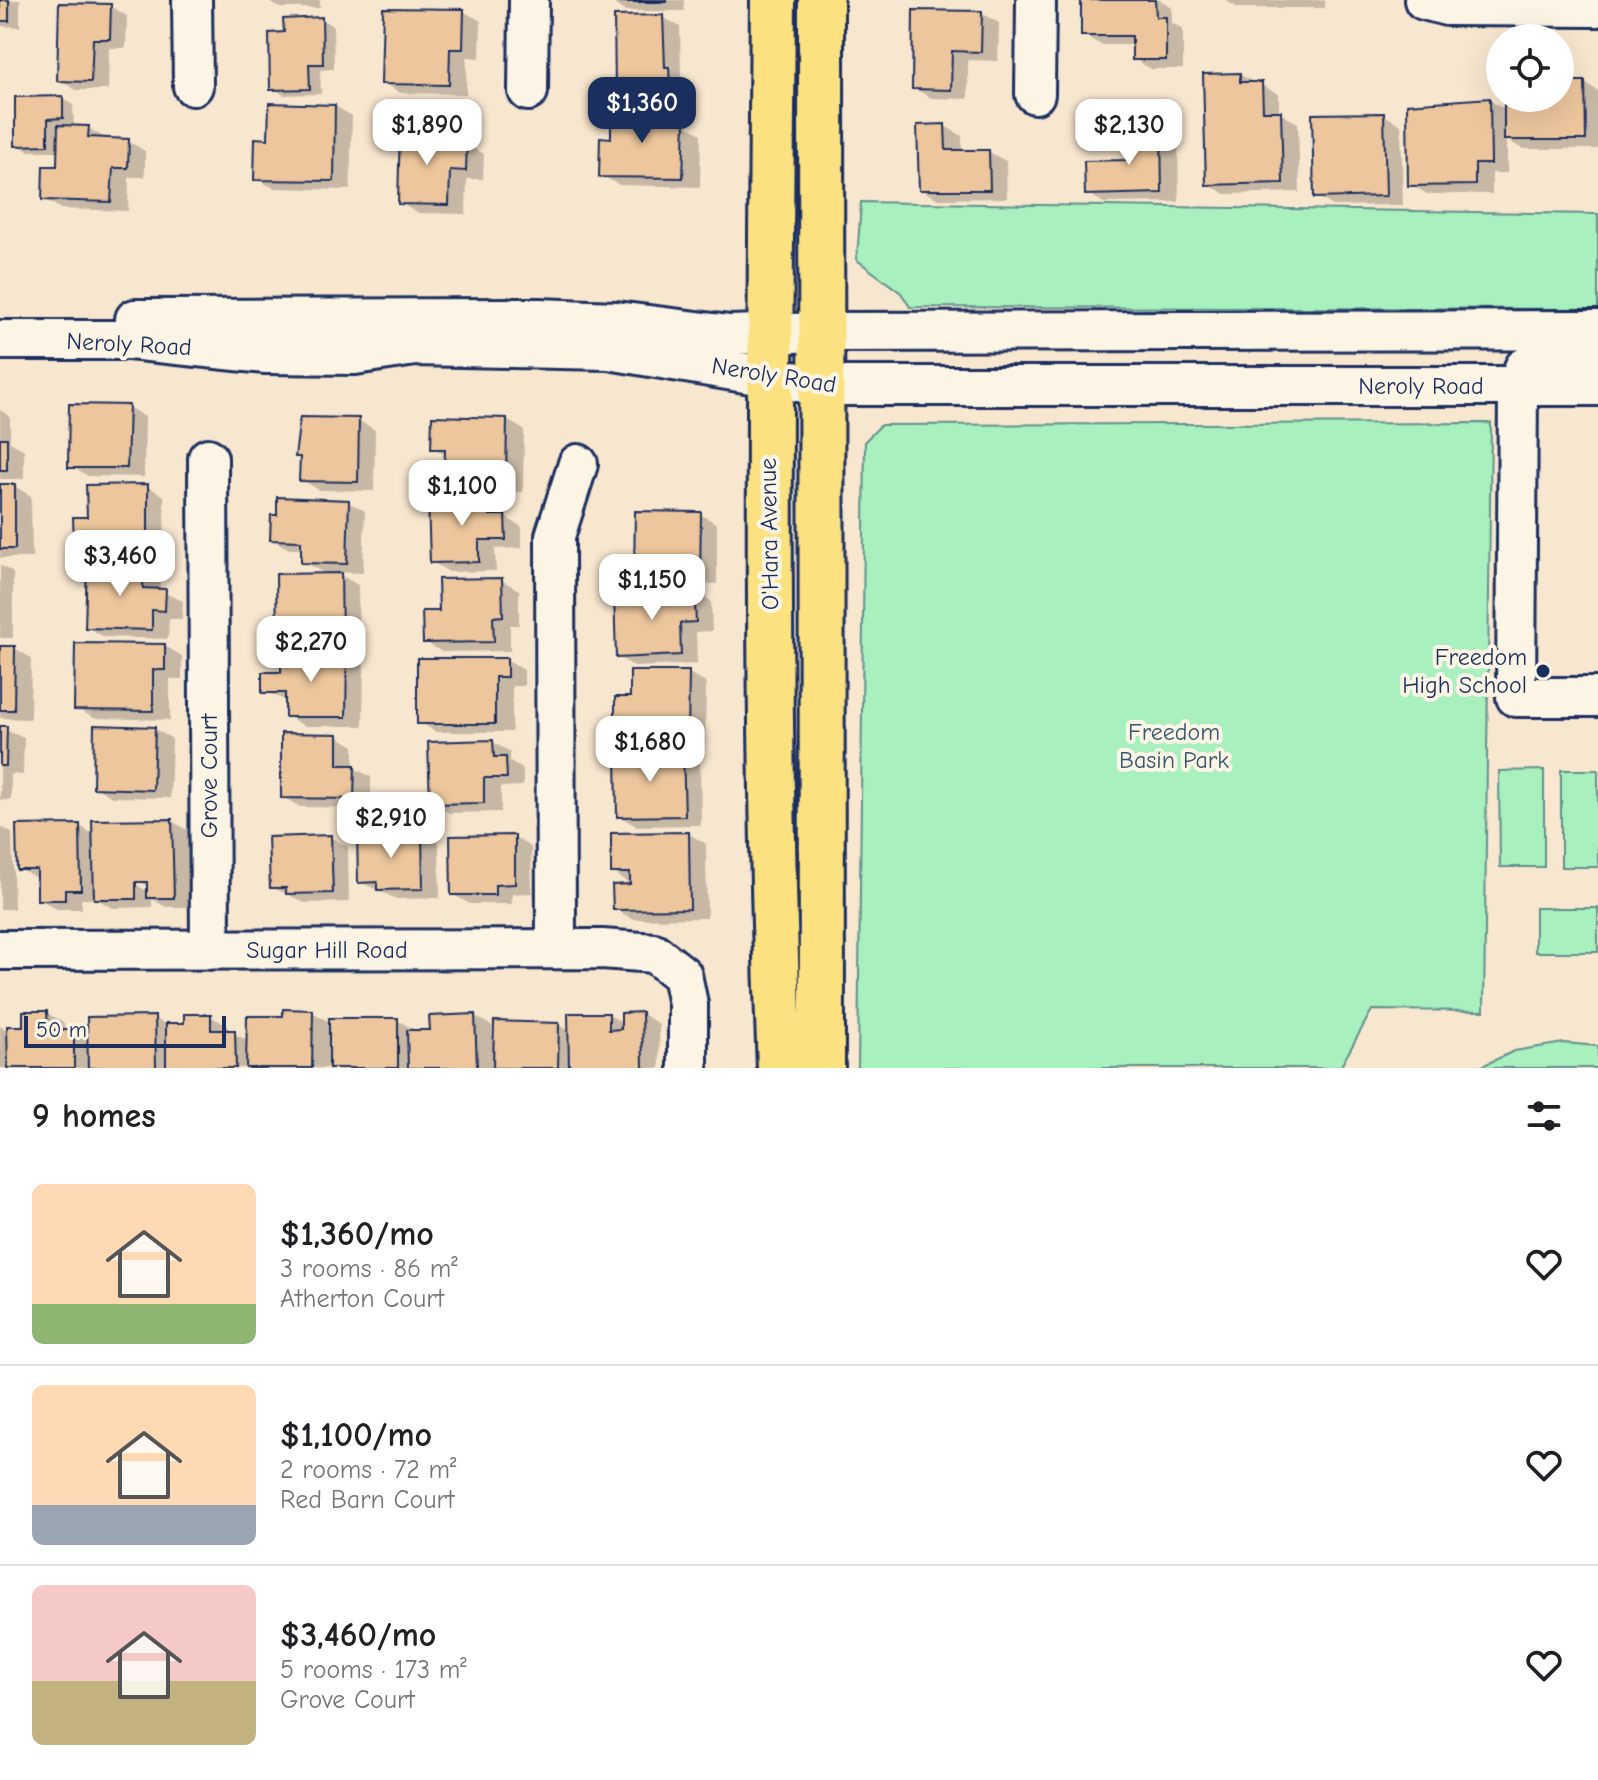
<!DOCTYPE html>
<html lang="en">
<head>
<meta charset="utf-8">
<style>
  :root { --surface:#fff; --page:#f2f2f2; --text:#202124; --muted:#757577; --line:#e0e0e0; --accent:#1b2f5e }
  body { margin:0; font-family:"Comic Neue",sans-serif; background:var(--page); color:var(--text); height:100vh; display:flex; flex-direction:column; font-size:30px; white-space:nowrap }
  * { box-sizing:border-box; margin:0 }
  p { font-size:26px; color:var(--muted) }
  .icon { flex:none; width:44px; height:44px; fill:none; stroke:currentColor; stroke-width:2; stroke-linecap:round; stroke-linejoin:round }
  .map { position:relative; height:1068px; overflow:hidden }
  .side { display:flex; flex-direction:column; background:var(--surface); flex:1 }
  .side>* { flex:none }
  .controls { position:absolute; left:1486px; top:24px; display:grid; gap:16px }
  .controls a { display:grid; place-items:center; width:88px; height:88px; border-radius:50%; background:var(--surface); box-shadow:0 8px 32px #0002; font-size:40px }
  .scale { position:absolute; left:24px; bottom:20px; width:202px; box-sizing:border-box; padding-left:8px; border:4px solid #1b2f5e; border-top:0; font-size:22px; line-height:28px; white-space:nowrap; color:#1b2f5e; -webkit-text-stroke:6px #fcf5e5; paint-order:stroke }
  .price { position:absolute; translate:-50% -68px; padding:0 18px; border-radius:16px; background:#fff; color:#222; font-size:26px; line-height:52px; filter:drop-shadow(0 2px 4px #0008) }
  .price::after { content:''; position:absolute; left:50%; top:48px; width:24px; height:18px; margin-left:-12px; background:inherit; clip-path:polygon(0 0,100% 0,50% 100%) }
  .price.active { background:var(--accent); color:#fff }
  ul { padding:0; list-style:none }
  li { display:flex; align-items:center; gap:24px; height:200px; padding:0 32px }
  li+li { border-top:2px solid var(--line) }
  li span { display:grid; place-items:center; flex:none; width:224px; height:160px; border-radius:12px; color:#555 }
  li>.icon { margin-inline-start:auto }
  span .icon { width:96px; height:96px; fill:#fffc; stroke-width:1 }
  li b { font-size:34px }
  h2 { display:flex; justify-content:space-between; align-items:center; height:96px; padding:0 32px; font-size:34px }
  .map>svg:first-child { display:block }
</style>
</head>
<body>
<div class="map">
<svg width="1598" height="1068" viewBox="0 0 1598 1068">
  <rect width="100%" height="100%" fill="#f8e7cf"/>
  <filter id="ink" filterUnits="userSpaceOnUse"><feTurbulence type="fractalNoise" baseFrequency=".0125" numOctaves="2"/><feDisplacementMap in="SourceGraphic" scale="16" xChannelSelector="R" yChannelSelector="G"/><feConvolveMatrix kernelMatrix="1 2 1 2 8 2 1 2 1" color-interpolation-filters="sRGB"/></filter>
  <g filter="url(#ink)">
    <path fill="#a8f0be" stroke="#62908e" stroke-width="2" d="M 861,202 L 1598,214 L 1598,309 L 910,307 L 901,293 L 857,260 Z
      M 1491,423 L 1484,1011 L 1372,1010 L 1340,1068 L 858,1068 L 865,441 L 881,425 Z
      M 1544,770 L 1544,867 L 1500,867 L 1499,771 Z
      M 1561,770 L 1598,770 L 1598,867 L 1561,867 Z
      M 1535,908 L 1598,908 L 1598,952 L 1535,952 Z
      M 1564,1043 L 1598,1046 L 1598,1068 L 1478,1068 L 1514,1051 Z"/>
    <path fill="#0003" fill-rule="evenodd" d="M 0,0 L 20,0 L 20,27 L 0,26 Z
      M 266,0 L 320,0 L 320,8 L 279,8 Z
      M 608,0 L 684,0 L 684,11 L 625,11 Z
      M 1083,0 L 1160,0 L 1172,7 L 1172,23 L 1183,29 L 1183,69 L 1151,69 L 1134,59 L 1134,45 L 1101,45 L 1083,35 Z
      M 1225,0 L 1325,0 L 1325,8 L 1238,8 Z
      M 110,6 L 127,16 L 126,48 L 109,48 L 108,90 L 76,90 L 59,80 Z
      M 463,11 L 481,21 L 480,58 L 467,57 L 466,94 L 401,93 L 383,83 Z
      M 981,13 L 999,23 L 998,61 L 968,60 L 968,99 L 931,98 L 914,88 Z
      M 663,17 L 680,27 L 681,76 L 686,79 L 686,95 L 634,96 L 617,86 Z
      M 321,19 L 333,26 L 334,69 L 320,70 L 321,94 L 284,95 L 272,88 L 286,34 Z
      M 1560,71 L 1571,78 L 1571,83 L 1585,83 L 1598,91 L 1598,149 L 1523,149 L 1507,140 L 1507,173 L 1492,173 L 1492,194 L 1427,194 L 1410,184 L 1489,100 L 1506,110 L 1506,98 L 1560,98 Z
      M 1240,75 L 1279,94 L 1279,113 L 1298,123 L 1300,192 L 1225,194 L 1208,184 Z
      M 62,98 L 73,105 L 74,128 L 88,128 L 105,138 L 128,141 L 145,151 L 145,177 L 129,177 L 128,211 L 61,209 L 44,199 L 59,168 L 59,151 L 29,151 L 17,145 Z
      M 335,106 L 352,116 L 350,190 L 274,188 L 256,179 L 270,141 Z
      M 659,107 L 676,117 L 676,123 L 684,124 L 701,134 L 700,187 L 619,185 L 601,175 L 613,140 Z
      M 1384,115 L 1401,125 L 1403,205 L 1333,206 L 1316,196 Z
      M 945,126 L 962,136 L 962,152 L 989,152 L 1006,161 L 1007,198 L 938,199 L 920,189 Z
      M 1161,129 L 1178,139 L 1179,202 L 1104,203 L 1087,193 L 1128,162 Z
      M 431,130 L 449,144 L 466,144 L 484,154 L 483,179 L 467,179 L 466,214 L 417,213 L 400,203 Z
      M 128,407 L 145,417 L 144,477 L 88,476 L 70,466 Z
      M 0,410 L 10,416 L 10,442 L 24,450 L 24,479 L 0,479 Z
      M 358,420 L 375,430 L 374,491 L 319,490 L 302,480 L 302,459 L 297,456 Z
      M 507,420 L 524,430 L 523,492 L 463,490 L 446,480 L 447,455 L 433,448 Z
      M 0,486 L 14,486 L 31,496 L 32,558 L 0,558 Z
      M 147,486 L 164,496 L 165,557 L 93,558 L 76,548 L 89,519 Z
      M 490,498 L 507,508 L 507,518 L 522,527 L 522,548 L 495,549 L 496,571 L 449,572 L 432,562 Z
      M 348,502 L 365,511 L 363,573 L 335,572 L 358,585 L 359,646 L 296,646 L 279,636 L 327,575 L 303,561 L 303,549 L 289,549 L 272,539 Z
      M 700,514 L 717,524 L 717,584 L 653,583 L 636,574 Z
      M 0,565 L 13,573 L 13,638 L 0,638 Z
      M 143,567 L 160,577 L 160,591 L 183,601 L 182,619 L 169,619 L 168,639 L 104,637 L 87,627 Z
      M 501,580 L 519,590 L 519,625 L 510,625 L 510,651 L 442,652 L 425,642 L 441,613 Z
      M 694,591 L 711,601 L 712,631 L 696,632 L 697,664 L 635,667 L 618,657 Z
      M 165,646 L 182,656 L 182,679 L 170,679 L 170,720 L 94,718 L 76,708 Z
      M 0,648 L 14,648 L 31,658 L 30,719 L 0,718 Z
      M 346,655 L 364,665 L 363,726 L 304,726 L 287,716 L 287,701 L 264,691 L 283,674 Z
      M 506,660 L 524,670 L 524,686 L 512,686 L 512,732 L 436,732 L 419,722 Z
      M 689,673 L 706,683 L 705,745 L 634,745 L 617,735 L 632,699 Z
      M 0,728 L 24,738 L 23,775 L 11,774 L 11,800 L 0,800 Z
      M 155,729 L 172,739 L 170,798 L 112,797 L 95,787 Z
      M 337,736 L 354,746 L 354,768 L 371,777 L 371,808 L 300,807 L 283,797 Z
      M 493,742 L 510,752 L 510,761 L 523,769 L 523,786 L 501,787 L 501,812 L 449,813 L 432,803 Z
      M 683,754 L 700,763 L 701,825 L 636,826 L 619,816 Z
      M 172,821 L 189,831 L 190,907 L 166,907 L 152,899 L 152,907 L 113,908 L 97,899 L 81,899 L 82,909 L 57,909 L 39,899 L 39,879 L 19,869 L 80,826 L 94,835 ZM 128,875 L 149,887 L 149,892 L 126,879 Z
      M 0,826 L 12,833 L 14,909 L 0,909 Z
      M 422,833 L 439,843 L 440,898 L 397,899 L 360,882 Z
      M 689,834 L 706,844 L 707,918 L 632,919 L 615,909 L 632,886 L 613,872 Z
      M 330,837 L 348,847 L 349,902 L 305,903 L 272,887 Z
      M 514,837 L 531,847 L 532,893 L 512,894 L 512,904 L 470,904 L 452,894 Z
      M 312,1012 L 331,1023 L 397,1020 L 415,1030 L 432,1031 L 475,1016 L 492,1026 L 492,1036 L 559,1025 L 571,1032 L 609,1015 L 623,1023 L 642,1014 L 659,1024 L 660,1068 L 0,1068 L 0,1026 L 9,1031 L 25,1028 L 47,1013 L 64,1023 L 64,1032 L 73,1032 L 89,1042 L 154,1018 L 167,1025 L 186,1025 L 210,1016 L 228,1026 L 228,1032 L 248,1040 L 285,1018 Z"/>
    <path fill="#edc69d" stroke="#1b2f5e" stroke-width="2" d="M 0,0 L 9,0 L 9,21 L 0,21 Z
      M 606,0 L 667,0 L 667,2 L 606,2 Z
      M 1081,0 L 1155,0 L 1156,17 L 1166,17 L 1166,60 L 1132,60 L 1132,36 L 1081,36 Z
      M 59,3 L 111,4 L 110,39 L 93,39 L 91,82 L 57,81 Z
      M 383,8 L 464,9 L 463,49 L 450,49 L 449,85 L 381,84 Z
      M 913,10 L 982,11 L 981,52 L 952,51 L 951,90 L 912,89 Z
      M 663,15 L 665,67 L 669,67 L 670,86 L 615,87 L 614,16 Z
      M 322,17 L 323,64 L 309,64 L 310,89 L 270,90 L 269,33 L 284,32 L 283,19 Z
      M 1240,73 L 1240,82 L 1262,82 L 1263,111 L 1281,111 L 1283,183 L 1206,185 L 1203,74 Z
      M 1560,81 L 1585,81 L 1586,140 L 1504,140 L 1504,98 L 1560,98 Z
      M 63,96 L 63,118 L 48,119 L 48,145 L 15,146 L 15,97 Z
      M 1490,98 L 1491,164 L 1475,164 L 1475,185 L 1408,186 L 1407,104 Z
      M 269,103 L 335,105 L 334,181 L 254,180 L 255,138 L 268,139 Z
      M 611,105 L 659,105 L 659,121 L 685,122 L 683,178 L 599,177 L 600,137 L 611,138 Z
      M 1384,113 L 1386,196 L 1314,198 L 1312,114 Z
      M 945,124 L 946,150 L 989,150 L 990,190 L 919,190 L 917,125 Z
      M 58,125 L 89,126 L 88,137 L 129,139 L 128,168 L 113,168 L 111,202 L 42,200 L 43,166 L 57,166 Z
      M 1126,127 L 1161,127 L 1162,193 L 1085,195 L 1084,161 L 1126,160 Z
      M 400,128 L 432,128 L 432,141 L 467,142 L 466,171 L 450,170 L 449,205 L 398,204 Z
      M 69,404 L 129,405 L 127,468 L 68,468 Z
      M 432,416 L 507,418 L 506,483 L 444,482 L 445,449 L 431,449 Z
      M 300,417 L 359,418 L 358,482 L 299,481 L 300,457 L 295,457 Z
      M 0,438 L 7,438 L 7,470 L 0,470 Z
      M 0,484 L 15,484 L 15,549 L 0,549 Z
      M 148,484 L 148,548 L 74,549 L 73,517 L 87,517 L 86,485 Z
      M 490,496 L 490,515 L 505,515 L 506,540 L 479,540 L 479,562 L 430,563 L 428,498 Z
      M 277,497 L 349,500 L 347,564 L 301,563 L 301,541 L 270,540 L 271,515 L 277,515 Z
      M 635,511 L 701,512 L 700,576 L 634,575 Z
      M 87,563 L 144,565 L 143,588 L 166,589 L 165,611 L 152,610 L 152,630 L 85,628 Z
      M 341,573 L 342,637 L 277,638 L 276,574 Z
      M 502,578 L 503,616 L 493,617 L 494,642 L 423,643 L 422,611 L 439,611 L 438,579 Z
      M 694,589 L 696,622 L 680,623 L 681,655 L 616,658 L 614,592 Z
      M 75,643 L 165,644 L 165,670 L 153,670 L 153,711 L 74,710 Z
      M 0,646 L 15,646 L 14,710 L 0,710 Z
      M 281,653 L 347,653 L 346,717 L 285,717 L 285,693 L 262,693 L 262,672 L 281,672 Z
      M 417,658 L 507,658 L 507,677 L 495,677 L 495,724 L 417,724 Z
      M 630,671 L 689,671 L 688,737 L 615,736 L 615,697 L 630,697 Z
      M 94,725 L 155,727 L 153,790 L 93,788 Z
      M 0,726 L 7,726 L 6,766 L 0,766 Z
      M 281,733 L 338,734 L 338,765 L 355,765 L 354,799 L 281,798 Z
      M 493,740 L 494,757 L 506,757 L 507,778 L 484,778 L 484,803 L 430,804 L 428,742 Z
      M 683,751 L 685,816 L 617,817 L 616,752 Z
      M 172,819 L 174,898 L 147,898 L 147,882 L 136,882 L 136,899 L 94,899 L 92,820 Z
      M 80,824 L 81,890 L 65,890 L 65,900 L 37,900 L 37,870 L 17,870 L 16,825 Z
      M 422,831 L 423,889 L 377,890 L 377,882 L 358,883 L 357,832 Z
      M 689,832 L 690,909 L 613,910 L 612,885 L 630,884 L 630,873 L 611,873 L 611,833 Z
      M 331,835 L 333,893 L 286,894 L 286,888 L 270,888 L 268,837 Z
      M 515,835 L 515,884 L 495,885 L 495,895 L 451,895 L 450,836 Z
      M 283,1009 L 313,1010 L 312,1068 L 246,1068 L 247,1016 L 283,1016 Z
      M 23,1011 L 47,1011 L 48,1030 L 74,1030 L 74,1068 L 8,1068 L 7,1026 L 23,1026 Z
      M 642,1012 L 643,1068 L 569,1068 L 568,1013 L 609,1013 L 609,1030 L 621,1029 L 621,1013 Z
      M 184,1014 L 211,1014 L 211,1030 L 235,1030 L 236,1068 L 166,1068 L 166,1023 L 184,1023 Z
      M 475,1014 L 477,1068 L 408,1068 L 407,1030 L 430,1030 L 429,1016 Z
      M 155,1016 L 156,1068 L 88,1068 L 87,1017 Z
      M 329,1018 L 398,1018 L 398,1068 L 329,1068 Z
      M 494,1021 L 559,1023 L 558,1068 L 493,1068 Z"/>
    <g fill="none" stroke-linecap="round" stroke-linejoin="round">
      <g stroke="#1b2f5e" stroke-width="44">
        <path id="minor" d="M 192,0 L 193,86
          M 1424,0 L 1447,6 L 1598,7
          M 528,91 L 529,0
          M 1035,94 L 1036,0
          M 135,319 L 538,318 L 616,321 L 730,335 L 822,332 L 1598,330
          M 0,340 L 129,340 L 266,354 L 355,355 L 415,346 L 609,350 L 822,386 L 1598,386
          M 1598,358 L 1545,358 L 1524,368 L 1518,386 L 1516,697 L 1598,697
          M 208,458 L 210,950
          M 556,949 L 555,536 L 578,464
          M 0,950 L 602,949 L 654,953 L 682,975 L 688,1004 L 688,1068"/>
      </g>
      <g stroke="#1b2f5e" stroke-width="50">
        <path id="major" d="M 773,0 C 770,356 765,712 780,1068
          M 821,0 L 822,1068"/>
      </g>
      <use href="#minor" stroke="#fcf5e5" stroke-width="38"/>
      <use href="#major" stroke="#fbe180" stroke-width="44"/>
    </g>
  </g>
  <circle fill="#1b2f5e" stroke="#fcf5e5" stroke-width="3" cx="1543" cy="671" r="8"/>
  <g text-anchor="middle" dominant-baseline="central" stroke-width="8" stroke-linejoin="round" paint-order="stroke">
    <g font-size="24" fill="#1b2f5e" stroke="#fcf5e5">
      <text transform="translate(129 344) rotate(3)">Neroly Road</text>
      <text transform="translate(774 375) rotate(9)">Neroly Road</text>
      <text x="1421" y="386">Neroly Road</text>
      <text transform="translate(769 534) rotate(-91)">O'Hara Avenue</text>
      <text transform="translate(209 776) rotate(-90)">Grove Court</text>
      <text x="327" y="950">Sugar Hill Road</text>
    </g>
    <g font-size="24" fill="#1b2f5e" stroke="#fcf5e5" text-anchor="end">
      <text x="1527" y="657">Freedom<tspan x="1527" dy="28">High School</tspan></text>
    </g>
    <g font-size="24" fill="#375671" stroke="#fcf5e5">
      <text x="1174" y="732">Freedom<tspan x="1174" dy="28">Basin Park</tspan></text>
    </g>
  </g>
</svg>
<div class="controls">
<a><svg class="icon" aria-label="locate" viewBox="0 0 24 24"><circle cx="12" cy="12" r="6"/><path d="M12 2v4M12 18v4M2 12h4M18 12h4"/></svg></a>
</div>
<div class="scale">50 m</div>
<b class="price active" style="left:642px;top:145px">$1,360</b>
<b class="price" style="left:427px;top:167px">$1,890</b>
<b class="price" style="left:1129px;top:167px">$2,130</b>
<b class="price" style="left:462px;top:528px">$1,100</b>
<b class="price" style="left:120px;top:598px">$3,460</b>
<b class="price" style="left:652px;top:622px">$1,150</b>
<b class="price" style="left:311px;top:684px">$2,270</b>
<b class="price" style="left:650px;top:784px">$1,680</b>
<b class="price" style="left:391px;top:860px">$2,910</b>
</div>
<section class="side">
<h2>9 homes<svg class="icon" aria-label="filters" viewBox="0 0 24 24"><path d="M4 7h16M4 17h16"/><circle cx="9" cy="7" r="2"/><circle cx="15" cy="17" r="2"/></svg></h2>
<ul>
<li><span style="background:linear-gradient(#ffd9b3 75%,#8fb573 0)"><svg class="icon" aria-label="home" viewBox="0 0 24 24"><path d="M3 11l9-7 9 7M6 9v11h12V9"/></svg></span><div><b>$1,360/mo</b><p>3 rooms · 86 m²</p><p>Atherton Court</p></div><svg class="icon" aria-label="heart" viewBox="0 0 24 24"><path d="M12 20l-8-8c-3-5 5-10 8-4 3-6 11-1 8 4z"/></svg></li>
<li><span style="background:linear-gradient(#ffd9b3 75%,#9aa5b1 0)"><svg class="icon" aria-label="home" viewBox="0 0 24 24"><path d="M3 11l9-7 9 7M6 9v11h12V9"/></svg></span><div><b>$1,100/mo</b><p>2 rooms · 72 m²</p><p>Red Barn Court</p></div><svg class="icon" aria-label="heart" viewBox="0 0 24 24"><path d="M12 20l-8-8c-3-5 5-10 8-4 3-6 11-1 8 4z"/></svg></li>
<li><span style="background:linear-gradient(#f6c9c9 60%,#c2b280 0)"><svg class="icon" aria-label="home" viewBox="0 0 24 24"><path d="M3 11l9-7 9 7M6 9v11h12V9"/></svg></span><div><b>$3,460/mo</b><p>5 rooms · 173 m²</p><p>Grove Court</p></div><svg class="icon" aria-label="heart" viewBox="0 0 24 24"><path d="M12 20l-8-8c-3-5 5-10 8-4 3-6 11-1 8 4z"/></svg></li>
</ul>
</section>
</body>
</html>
